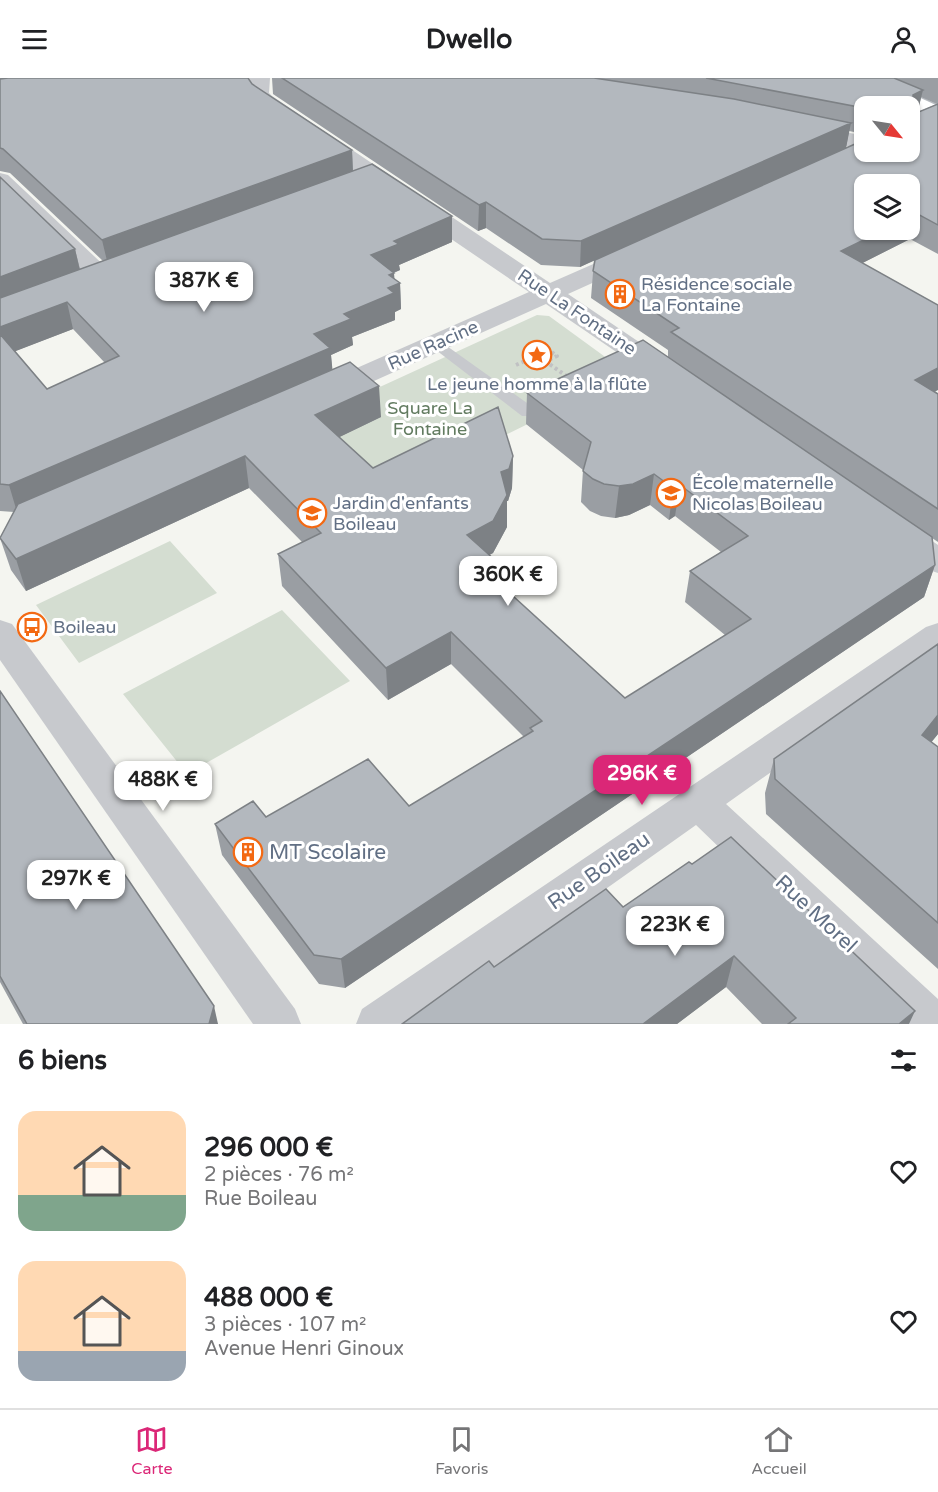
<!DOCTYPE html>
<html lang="fr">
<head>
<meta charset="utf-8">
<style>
  :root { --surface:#fff; --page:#f2f2f2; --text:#202124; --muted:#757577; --line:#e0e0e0; --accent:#db2777 }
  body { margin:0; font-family:"Varela Round",sans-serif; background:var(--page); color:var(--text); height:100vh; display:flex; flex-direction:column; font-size:22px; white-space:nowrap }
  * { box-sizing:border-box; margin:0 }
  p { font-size:20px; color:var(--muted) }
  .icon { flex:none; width:33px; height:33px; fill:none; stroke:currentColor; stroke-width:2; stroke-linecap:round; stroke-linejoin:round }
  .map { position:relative; height:946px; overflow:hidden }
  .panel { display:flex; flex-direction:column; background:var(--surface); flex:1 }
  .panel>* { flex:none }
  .needle { width:39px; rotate:120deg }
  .controls { position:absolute; left:854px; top:18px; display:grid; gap:12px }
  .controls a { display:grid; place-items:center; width:66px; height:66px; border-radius:12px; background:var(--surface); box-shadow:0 2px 4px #0004; font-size:30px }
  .price { position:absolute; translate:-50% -51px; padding:0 14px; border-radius:12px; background:#fff; color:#222; font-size:20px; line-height:39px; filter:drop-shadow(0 2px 3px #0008) }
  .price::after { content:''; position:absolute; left:50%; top:36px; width:18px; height:14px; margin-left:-9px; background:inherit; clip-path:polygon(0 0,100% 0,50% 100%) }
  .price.selected { background:var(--accent); color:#fff }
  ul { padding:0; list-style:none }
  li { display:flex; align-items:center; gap:18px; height:150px; padding:0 18px }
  li span { display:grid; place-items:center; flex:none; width:168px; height:120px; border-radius:18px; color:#555 }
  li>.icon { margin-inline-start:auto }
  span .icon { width:72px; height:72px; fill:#fffc; stroke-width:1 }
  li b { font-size:26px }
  h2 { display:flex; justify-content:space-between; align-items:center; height:72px; padding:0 18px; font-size:26px }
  header { display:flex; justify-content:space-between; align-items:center; height:78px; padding:0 18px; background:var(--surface); font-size:27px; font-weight:800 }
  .tab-bar { display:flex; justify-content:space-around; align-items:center; height:84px; border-top:2px solid var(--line); background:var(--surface); font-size:16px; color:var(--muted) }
  .tab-bar a { display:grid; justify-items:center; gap:3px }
  .tab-bar .selected { color:var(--accent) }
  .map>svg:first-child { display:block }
</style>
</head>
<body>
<header><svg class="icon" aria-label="menu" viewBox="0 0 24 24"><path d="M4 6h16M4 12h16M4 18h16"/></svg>Dwello<svg class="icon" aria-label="person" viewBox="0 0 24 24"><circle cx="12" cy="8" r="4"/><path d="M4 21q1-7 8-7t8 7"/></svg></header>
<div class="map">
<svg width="938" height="946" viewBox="0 0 938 946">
  <rect width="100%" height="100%" fill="#f4f5f0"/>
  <path fill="#d4ddd1" d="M 537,237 L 549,238 L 619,289 L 536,342 L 397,410 L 319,369 L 358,319 Z
    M 170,463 L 217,515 L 79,585 L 36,527 Z
    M 282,532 L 350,603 L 187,696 L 123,616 Z"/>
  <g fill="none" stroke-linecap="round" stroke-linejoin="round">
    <g stroke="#b8bcc1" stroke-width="3">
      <path id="secondary" d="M 848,0 L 877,0 L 938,28 L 938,43 L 851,5 Z"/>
    </g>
    <path stroke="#c0c1c3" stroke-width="4" stroke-dasharray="3 3" stroke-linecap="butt" d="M 542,267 L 557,278 L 538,287 L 523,277 Z
      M 545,283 L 568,299
      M 516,287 L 529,281"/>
    <path fill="#c7c9cd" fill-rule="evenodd" d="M 437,261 L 534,330 L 536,334 L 534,338 L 522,338 L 432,269 L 429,266 L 432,263 Z"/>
    <path fill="#c7c9cd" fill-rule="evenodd" d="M 248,0 L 270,0 L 269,15 L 272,18 L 550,205 L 623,173 L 632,170 L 641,173 L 645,178 L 641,183 L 568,216 L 676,289 L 680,295 L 676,301 L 666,304 L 656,301 L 546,226 L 336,320 L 326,323 L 316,320 L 311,314 L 316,308 L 529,214 L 256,28 L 247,15 Z
      M 804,45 L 864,58 L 864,72 L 796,57 L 793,52 L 796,47 Z
      M 0,95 L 8,97 L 112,195 L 116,201 L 112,207 L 103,209 L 94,207 L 0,115 Z
      M 896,443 L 908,446 L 938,467 L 938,495 C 919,489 890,471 880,454 L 884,446 Z
      M 938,545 L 938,576 L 726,726 L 938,921 L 938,946 L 902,946 L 696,747 L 415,946 L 356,946 L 362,931 L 926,549 Z"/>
    <path fill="#c7c9cd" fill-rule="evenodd" d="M 0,542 L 12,546 L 295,931 L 301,946 L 253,946 L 0,582 Z"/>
    <use href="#secondary" fill="#fff" fill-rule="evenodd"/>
  </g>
  <path fill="#9a9ea3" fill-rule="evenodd" d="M 0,0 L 252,6 L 352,72 L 353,93 L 452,138 L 452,164 L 399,187 L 400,192 L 394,195 L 394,201 L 400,205 L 401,231 L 395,234 L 395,242 L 352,259 L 353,267 L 331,277 L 332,291 L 381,339 L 339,359 L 373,390 L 513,378 L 512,410 L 508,423 L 507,423 L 507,449 L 493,475 L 489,477 L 505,491 L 504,510 L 625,620 L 725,557 L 685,524 L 690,493 L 721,474 L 675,438 L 669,442 L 650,427 L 629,437 L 615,440 L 601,438 L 590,433 L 581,424 L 583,392 L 526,346 L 527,315 L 668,279 L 668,272 L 591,220 L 594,182 L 580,189 L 541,187 L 486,150 L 478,153 L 273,16 L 272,0 L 938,0 L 938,176 L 910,161 L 862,185 L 935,314 L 938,316 L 938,464 L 932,460 L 935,487 L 924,519 L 345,910 L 319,906 L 222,777 L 215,746 L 266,739 L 409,728 L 524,659 L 451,586 L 388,622 L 282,508 L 278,476 L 303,465 L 249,410 L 26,513 L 11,492 L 0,460 L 14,434 L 0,433 L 0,99 L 75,171 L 80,191 L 103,183 L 10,95 L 0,93 ZM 921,19 L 937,26 L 918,34 ZM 864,28 L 909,28 L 864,74 L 846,70 L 849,53 L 864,56 ZM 73,251 L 105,285 L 47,311 L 15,273 Z
    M 0,613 L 218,946 L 23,946 L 0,904 Z
    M 938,656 L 931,664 L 938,669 L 938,891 L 766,736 L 765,715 L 774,681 Z
    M 623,829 L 909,946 L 762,946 L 726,909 L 677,946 L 402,946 L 494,889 Z"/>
  <path fill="#7d8185" d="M 923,12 L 917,36 L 909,40 L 913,17 Z
    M 851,45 L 846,70 L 580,189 L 581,163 Z
    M 352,72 L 353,96 L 108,187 L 102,162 Z
    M 486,124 L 486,150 L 478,153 L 479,127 Z
    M 916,135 L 910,161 L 835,199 L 841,173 L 884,152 L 909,152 L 909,139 Z
    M 452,138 L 452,164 L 399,187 L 400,192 L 372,203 L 371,177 L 394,163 Z
    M 75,171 L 81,197 L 0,228 L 0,199 Z
    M 394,195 L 395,207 L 400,205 L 401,231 L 395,234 L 395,242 L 352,259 L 353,267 L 331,277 L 333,297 L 17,434 L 9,407 L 314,256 L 344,236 L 389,197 Z
    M 67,224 L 73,251 L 3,278 L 0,267 L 0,249 Z
    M 938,290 L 938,312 L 908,329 L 915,302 Z
    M 379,308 L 381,339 L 319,369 L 315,337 Z
    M 245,378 L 249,410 L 26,513 L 16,481 Z
    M 513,378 L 512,410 L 508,423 L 507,423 L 507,449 L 493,475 L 467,489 L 467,457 L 501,394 Z
    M 654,396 L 650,427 L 629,437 L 615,440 L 619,408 Z
    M 680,407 L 675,438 L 669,442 L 673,410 Z
    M 935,487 L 924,519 L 345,910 L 341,881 Z
    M 505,491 L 504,523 L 491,498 Z
    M 451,554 L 451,586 L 388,622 L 386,590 Z
    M 938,637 L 938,656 L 910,691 L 922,657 Z
    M 734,878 L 726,909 L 677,946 L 643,946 Z
    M 214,928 L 218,946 L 209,946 Z
    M 915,933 L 909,946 L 899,946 Z"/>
  <path fill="#b3b8be" stroke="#7d8185" stroke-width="1.5" d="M 8,0 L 248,0 L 252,6 L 352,72 L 102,162 L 3,71 L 0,70 L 0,1 Z
    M 282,0 L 594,0 L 734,21 L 851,45 L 581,163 L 542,161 L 486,124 L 479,127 Z
    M 706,0 L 894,0 L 923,12 L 913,17 L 914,36 L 938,26 L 938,147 L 916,135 L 909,139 L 909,106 L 864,106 L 864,152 L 884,152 L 841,173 L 938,227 L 938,290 L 915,302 L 938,316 L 938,431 L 671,254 L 679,250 L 593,193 L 595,182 L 864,62 L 864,74 L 909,74 L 909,28 L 864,28 L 864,30 Z
    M 372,86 L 452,138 L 394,163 L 399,166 L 371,177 L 394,195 L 389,197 L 400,205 L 388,210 L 394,215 L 344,236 L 351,241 L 314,256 L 330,270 L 9,407 L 0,406 L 0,256 L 47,311 L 119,278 L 67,224 L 0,249 L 0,220 Z
    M 0,99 L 75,171 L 0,199 Z
    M 643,262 L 932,459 L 935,487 L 341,881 L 314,877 L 215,746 L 253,723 L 266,739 L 368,681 L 409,728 L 533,653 L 530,650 L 542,643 L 451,554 L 386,590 L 278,476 L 321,455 L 245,378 L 16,481 L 0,460 L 18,426 L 350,284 L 379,308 L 315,337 L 373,390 L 498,329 L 513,378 L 509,391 L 501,394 L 507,417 L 493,443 L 467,457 L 505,491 L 491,498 L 625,620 L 751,541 L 690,493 L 748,458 L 680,407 L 673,410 L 654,396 L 633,406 L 619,408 L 604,406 L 593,401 L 583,393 L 591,364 L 527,315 Z
    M 938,566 L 938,637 L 922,657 L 938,669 L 938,845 L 775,701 L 774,681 Z
    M 0,613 L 214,928 L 209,946 L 27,946 L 0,898 Z
    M 731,759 L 915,933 L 899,946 L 788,946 L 796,940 L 734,878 L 643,946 L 402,946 L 489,883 L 494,889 L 606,811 L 623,829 L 689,784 L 692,786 Z"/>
  <defs>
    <g id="building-ring" transform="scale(1.5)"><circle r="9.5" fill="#fff" stroke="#f36913" stroke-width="1.5"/><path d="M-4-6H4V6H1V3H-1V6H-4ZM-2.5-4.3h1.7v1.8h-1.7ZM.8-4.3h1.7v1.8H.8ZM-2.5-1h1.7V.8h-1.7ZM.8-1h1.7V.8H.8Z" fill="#f36913"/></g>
    <g id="sight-ring" transform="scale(1.5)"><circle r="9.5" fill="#fff" stroke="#f36913" stroke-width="1.5"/><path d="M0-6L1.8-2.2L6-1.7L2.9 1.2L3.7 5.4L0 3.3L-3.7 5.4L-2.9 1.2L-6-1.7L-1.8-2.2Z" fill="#f36913"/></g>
    <g id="school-ring" transform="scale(1.5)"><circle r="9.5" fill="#fff" stroke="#f36913" stroke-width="1.5"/><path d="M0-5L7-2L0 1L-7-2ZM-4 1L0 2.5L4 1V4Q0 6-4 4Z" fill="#f36913"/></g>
    <g id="bus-ring" transform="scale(1.5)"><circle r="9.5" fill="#fff" stroke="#f36913" stroke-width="1.5"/><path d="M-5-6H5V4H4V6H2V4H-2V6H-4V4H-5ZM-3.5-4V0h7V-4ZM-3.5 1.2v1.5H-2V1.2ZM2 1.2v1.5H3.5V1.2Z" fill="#f36913"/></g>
  </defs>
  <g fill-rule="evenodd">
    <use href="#building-ring" x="620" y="216"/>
    <use href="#sight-ring" x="537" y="277"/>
    <use href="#school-ring" x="671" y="415"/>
    <use href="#school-ring" x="312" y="435"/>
    <use href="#bus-ring" x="32" y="549"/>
    <use href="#building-ring" x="248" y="774"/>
  </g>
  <g text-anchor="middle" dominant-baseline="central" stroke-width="6" stroke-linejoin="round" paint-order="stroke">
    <g font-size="18" fill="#616f84" stroke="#fff" text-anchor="start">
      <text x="641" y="206">Résidence sociale<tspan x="641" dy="21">La Fontaine</tspan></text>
      <text x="537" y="306" text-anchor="middle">Le jeune homme à la flûte</text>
      <text x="692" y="405">École maternelle<tspan x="692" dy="21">Nicolas Boileau</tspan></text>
      <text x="333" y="425">Jardin d'enfants<tspan x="333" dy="21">Boileau</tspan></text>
      <text x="53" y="549">Boileau</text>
    </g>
    <g font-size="18" fill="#616f84" stroke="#fff">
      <text transform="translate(577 234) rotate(34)">Rue La Fontaine</text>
      <text transform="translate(433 267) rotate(-24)">Rue Racine</text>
    </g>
    <g font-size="18" fill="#627b60" stroke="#fff">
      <text x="430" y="330">Square La<tspan x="430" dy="21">Fontaine</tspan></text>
    </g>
    <g font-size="21" fill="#616f84" stroke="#fff" text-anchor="start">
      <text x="269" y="774">MT Scolaire</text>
    </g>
    <g font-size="21" fill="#616f84" stroke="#fff">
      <text transform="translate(599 793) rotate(-35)">Rue Boileau</text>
      <text transform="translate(816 836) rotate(43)">Rue Morel</text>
    </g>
  </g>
</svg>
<div class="controls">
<a><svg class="needle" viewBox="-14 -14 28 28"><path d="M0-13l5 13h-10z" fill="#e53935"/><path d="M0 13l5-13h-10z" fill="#757577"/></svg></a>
<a><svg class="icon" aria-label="layers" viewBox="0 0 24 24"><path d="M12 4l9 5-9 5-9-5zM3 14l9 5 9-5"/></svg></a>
</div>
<b class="price" style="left:204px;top:235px">387K €</b>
<b class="price" style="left:508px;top:529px">360K €</b>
<b class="price selected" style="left:642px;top:728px">296K €</b>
<b class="price" style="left:163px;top:734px">488K €</b>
<b class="price" style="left:76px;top:833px">297K €</b>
<b class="price" style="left:675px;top:879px">223K €</b>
</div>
<section class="panel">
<h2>6 biens<svg class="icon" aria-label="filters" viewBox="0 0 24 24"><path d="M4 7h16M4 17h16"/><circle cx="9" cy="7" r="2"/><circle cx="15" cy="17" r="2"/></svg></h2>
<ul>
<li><span style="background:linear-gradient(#ffd9b3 70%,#7fa58c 0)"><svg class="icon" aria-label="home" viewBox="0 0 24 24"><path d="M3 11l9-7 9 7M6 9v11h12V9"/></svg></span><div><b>296 000 €</b><p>2 pièces · 76 m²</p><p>Rue Boileau</p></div><svg class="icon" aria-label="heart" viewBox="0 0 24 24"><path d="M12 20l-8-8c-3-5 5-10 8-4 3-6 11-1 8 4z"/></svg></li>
<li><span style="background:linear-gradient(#ffd9b3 75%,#9aa5b1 0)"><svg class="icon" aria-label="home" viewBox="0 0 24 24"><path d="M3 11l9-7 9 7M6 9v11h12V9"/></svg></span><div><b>488 000 €</b><p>3 pièces · 107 m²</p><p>Avenue Henri Ginoux</p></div><svg class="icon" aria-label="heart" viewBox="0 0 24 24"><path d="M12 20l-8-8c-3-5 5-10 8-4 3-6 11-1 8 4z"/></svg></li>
</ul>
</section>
<nav class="tab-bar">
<a class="selected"><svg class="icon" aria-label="map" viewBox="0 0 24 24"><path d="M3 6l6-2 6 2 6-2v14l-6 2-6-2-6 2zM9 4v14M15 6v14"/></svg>Carte</a>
<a><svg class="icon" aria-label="saved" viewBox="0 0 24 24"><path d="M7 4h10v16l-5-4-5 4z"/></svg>Favoris</a>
<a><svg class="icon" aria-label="home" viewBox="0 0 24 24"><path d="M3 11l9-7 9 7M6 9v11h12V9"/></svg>Accueil</a>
</nav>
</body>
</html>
